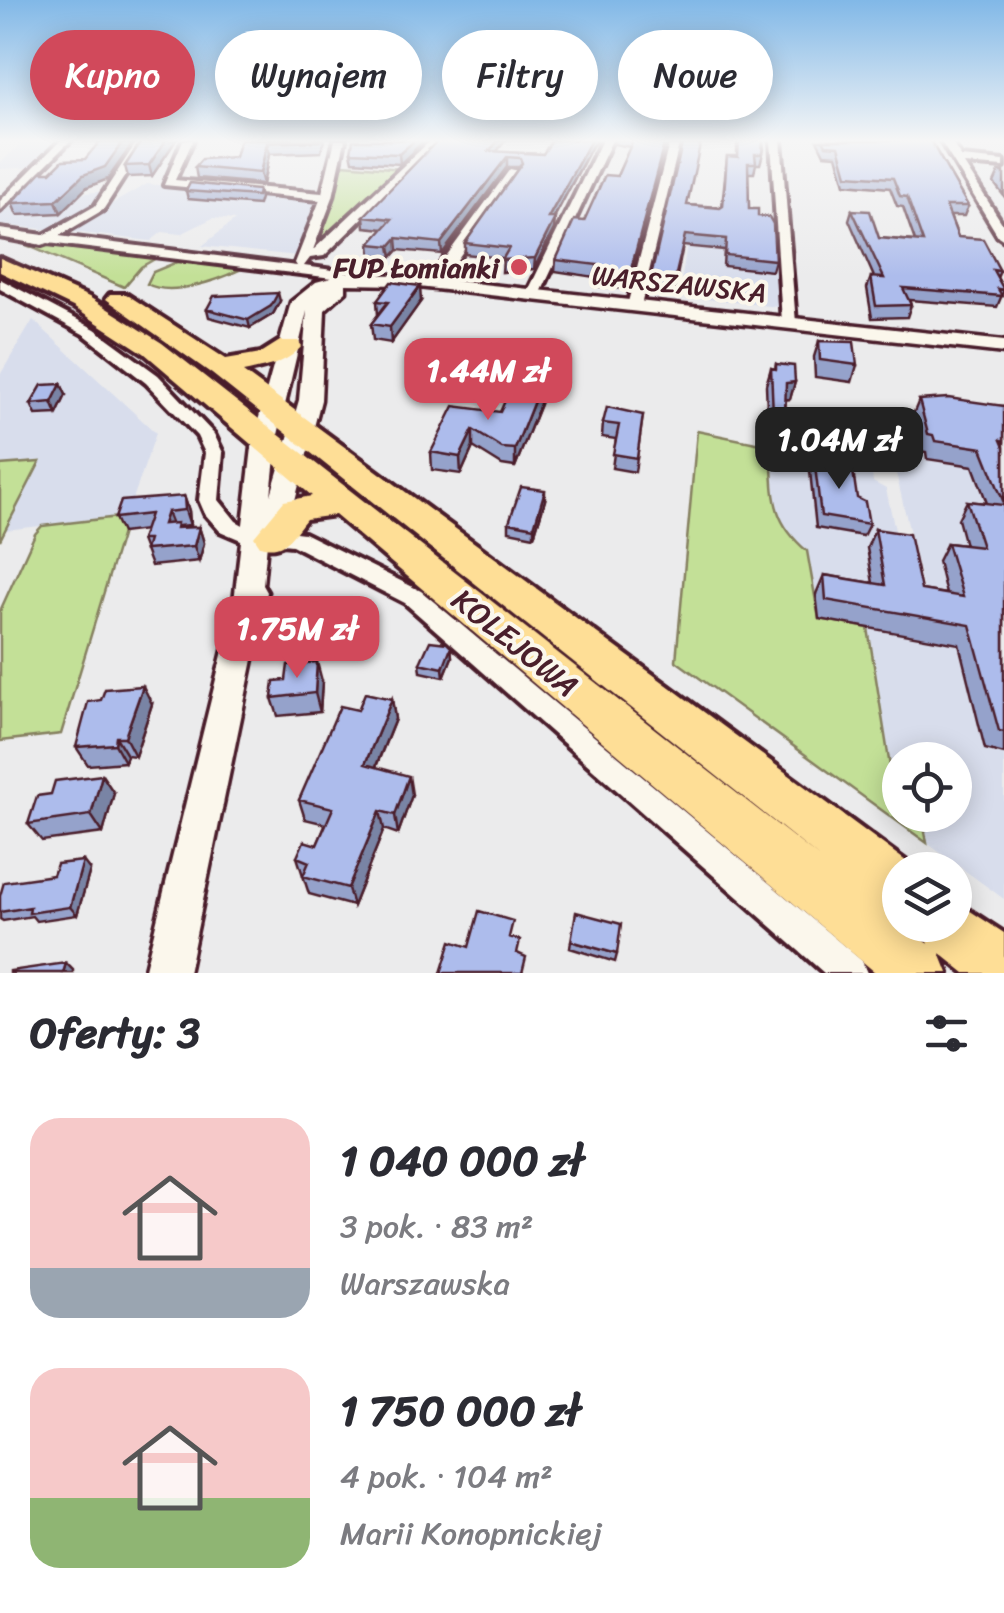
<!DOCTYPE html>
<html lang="pl">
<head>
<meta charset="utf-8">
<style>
  :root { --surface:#fff; --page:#f7f7f7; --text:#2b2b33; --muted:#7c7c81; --accent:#d1495b }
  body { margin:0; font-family:Sriracha,sans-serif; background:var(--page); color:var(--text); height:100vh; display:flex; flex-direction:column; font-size:38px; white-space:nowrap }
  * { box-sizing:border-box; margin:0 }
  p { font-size:32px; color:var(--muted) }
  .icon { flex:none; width:55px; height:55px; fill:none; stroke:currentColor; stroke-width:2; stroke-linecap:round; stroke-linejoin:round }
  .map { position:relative; height:973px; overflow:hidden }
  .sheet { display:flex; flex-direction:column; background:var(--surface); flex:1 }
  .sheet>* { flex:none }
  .hud { position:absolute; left:30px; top:30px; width:945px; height:90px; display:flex; gap:20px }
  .controls { position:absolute; left:882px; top:742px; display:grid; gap:20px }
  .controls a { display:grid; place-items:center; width:90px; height:90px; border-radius:50%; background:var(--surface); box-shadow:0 5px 25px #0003; font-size:50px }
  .price { position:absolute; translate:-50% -85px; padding:0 22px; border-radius:20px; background:var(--accent); color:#fff; font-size:32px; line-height:65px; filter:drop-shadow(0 2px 5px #0008) }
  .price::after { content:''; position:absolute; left:50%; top:60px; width:30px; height:22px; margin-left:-15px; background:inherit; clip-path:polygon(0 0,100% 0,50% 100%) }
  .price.on { background:#222; color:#fff }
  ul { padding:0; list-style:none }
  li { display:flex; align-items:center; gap:30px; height:250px; padding:0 30px }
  li span { display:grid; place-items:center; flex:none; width:280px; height:200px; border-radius:30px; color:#555 }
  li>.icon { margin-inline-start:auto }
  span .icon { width:120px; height:120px; fill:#fffc; stroke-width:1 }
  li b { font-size:42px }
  h2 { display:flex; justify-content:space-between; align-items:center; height:120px; padding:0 30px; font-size:42px }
  .tag { padding:0 35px; border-radius:45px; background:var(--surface); box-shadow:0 5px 25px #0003; font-size:35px; line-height:90px }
  .tag.on { background:var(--accent); color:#fff }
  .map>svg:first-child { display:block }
</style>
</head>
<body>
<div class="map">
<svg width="1004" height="973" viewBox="0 0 1004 973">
  <rect width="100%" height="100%" fill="#ebebec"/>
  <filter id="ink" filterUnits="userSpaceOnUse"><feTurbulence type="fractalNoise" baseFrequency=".01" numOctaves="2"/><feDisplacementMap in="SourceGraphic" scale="20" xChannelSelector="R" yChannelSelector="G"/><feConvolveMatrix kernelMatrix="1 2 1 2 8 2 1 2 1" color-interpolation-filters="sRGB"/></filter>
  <g filter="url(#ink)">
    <path fill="#d8ddec" d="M 26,140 L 63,140 L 37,167 L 0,169 L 0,163 Z
      M 147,184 L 321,198 L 298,256 L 202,246 L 235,220 L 213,218 L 181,234 L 162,232 L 151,241 L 64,231 Z
      M 105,191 L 94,209 L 55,230 L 0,225 L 0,212 L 10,201 Z
      M 692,211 L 776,217 L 779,307 L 679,296 Z
      M 33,320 L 156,433 L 127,516 L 5,530 L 39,463 L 0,465 L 0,375 Z
      M 890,447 L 993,462 L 1004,479 L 1004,899 L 927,843 L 922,815 L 955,815 L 955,760 L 900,760 L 900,776 L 892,774 L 868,628 L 819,619 L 807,551 L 790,536 L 776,515 L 772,456 L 878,471 L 872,473 L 873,482 L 886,489 L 900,553 L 928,611 Z"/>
    <path fill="#c3e097" stroke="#868061" stroke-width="2.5" d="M 343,164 L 403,169 L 317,249 Z
      M 8,237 L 158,257 L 141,267 L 124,287 Z
      M 177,262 L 235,267 L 239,270 C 216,281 171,297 147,284 L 153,272 Z
      M 697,431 L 771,446 C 774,493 769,519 807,551 L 819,619 L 868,628 L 891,773 L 900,776 L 900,815 L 922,815 L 927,843 L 676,661 Z
      M 40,462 L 5,530 L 0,540 L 0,465 Z
      M 127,516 L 61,734 L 0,741 L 0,611 L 35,534 L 42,526 Z"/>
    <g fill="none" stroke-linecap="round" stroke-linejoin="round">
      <g stroke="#4a1f2b" stroke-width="8">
        <path id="minor" d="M 61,140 L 71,140 L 0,211 L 0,201 Z
          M 138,140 L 148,140 L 103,210 L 59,236 L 297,266 L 295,263 L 320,200 L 164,185 L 183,140 L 193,140 L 175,180 L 322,193 L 335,140 L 345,140 L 333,197 L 313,250 L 431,140 L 442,140 L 324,256 L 310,258 L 304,266 L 354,273 L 354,279 L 349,280 L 48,243 L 42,245 L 0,237 L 0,229 L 44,235 L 95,206 Z
          M 602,140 L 612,140 L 540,295 L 528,298 L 526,295 Z
          M 670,140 L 680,140 L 641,306 L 634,310 L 627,306 Z
          M 771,140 L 781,140 L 796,323 L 789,327 L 782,323 Z
          M 940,140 L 950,140 L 961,157 L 1004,161 L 1004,167 L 964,164 L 1004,226 L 1004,240 L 998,236 Z
          M 510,169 L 519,171 L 438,287 L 428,287 L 428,281 Z
          M 0,279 L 95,329 L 158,375 L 214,434 L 223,453 L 219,500 L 236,521 L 245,526 L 304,533 L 421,591 L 862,961 L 867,973 L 824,973 L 405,603 L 292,545 L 241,540 L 220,531 L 205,514 L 199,500 L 205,453 L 197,436 L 146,383 L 85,335 L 0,289 Z"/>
      </g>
      <g stroke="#4a1f2b" stroke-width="7">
        <path id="tertiary" d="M 346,274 L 400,275 L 1004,341 L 1004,353 L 400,285 L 346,284 L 346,291 L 325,310 L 321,400 L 286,535 L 282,542 L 267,543 L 263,585 L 267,592 L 188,973 L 144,973 L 233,610 L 253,439 L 291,302 L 316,282 ZM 307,311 L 299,400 L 271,495 L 277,439 Z"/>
      </g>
      <g stroke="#4a1f2b" stroke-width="8">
        <path id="trunk" d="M 0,258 L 89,297 L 162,343 L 821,859 L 212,374 L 106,299 L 110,294 L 126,294 L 226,359 L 261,353 L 280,341 L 298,341 L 302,346 C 286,364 266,367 243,372 L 918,870 L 900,870 L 900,915 L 883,908 L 929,944 L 921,925 L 955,925 L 955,901 L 1004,933 L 1004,973 L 965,973 L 940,953 L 948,973 L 876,973 L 335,515 L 306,519 C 292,536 284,553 260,546 L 254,537 L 284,501 L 312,496 L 144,353 L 73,307 L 0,272 Z"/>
      </g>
      <use href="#minor" fill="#fbf7ec" fill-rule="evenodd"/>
      <use href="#tertiary" fill="#fbf7ec" fill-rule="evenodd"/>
      <use href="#trunk" fill="#fede96" fill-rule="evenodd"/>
    </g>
    <path fill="#95a2cb" stroke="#4a1f2b" stroke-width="2.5" d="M 142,140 L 176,140 L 152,176 L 128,177 L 125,166 Z
      M 240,140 L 324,140 L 321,152 L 269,154 L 263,184 L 197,178 L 195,167 L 235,157 Z
      M 425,140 L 400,164 L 353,161 L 351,152 Z
      M 614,140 L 666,140 L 627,289 L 594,286 L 595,277 L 555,271 L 556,260 L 617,176 L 630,147 L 614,144 Z
      M 737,140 L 763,140 L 764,150 L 760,164 L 756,164 L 754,173 L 748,173 L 749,209 L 758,216 L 775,260 L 772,271 L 723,266 L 724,250 L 683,246 L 673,295 L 648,292 L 650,280 L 688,205 L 722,207 L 727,156 L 737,156 Z
      M 817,140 L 930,140 L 968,206 L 964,216 L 950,216 L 958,237 L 1000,271 L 997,278 L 1004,290 L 997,307 L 909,300 L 911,305 L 907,317 L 872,318 L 867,288 L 871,277 L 874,277 L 849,220 L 852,210 L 879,238 L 915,241 L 903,207 L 897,206 L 890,188 L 845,184 L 837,155 L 824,154 Z
      M 592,146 L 554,218 L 554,229 L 534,269 L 502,272 L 503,258 L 465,254 L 465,243 L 519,167 L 507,167 L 442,254 L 398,250 L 392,257 L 371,255 L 370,244 L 384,229 L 365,227 L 364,216 L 497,152 L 543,154 Z
      M 999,172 L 1004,172 L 1004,196 L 994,183 Z
      M 108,179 L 87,187 L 61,213 L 17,215 L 12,203 Z
      M 258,190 L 260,198 L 258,205 L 188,199 L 186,191 Z
      M 280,301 L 273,314 L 250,328 L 209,317 L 207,309 Z
      M 377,301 L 421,301 L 391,343 L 373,340 L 371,324 L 378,315 Z
      M 819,341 L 857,365 L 852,382 L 815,377 L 814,357 Z
      M 776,364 L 795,382 L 790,399 L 786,399 L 785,414 L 780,432 L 768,432 L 766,385 L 771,368 L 775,369 Z
      M 61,384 L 66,395 L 57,414 L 36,415 L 31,404 Z
      M 919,400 L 1004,406 L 1004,754 L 985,749 L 959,644 L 819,619 L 816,594 L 824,575 L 873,583 L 867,548 L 875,529 L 921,590 L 946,594 L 938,561 L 947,543 L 965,545 L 958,519 L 967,501 L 987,503 L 973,466 L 927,459 L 926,452 L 920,451 L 912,417 Z
      M 540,404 L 515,467 L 502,465 L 473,447 L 461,474 L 432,470 L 431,452 L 500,412 Z
      M 643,415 L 635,472 L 612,468 L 616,439 L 602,437 L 603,423 Z
      M 814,458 L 857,498 L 869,524 L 863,536 L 816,528 L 810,471 Z
      M 184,496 L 189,511 L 190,525 L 178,526 L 199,527 L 204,543 L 199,561 L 151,566 L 141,540 L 145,530 L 122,533 L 115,518 Z
      M 545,500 L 534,536 L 509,531 L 509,522 Z
      M 451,647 L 452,657 L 444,677 L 421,672 L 420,663 Z
      M 322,681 L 320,712 L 278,716 L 272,698 Z
      M 392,699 L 395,719 L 376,767 L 412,795 L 398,834 L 384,829 L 353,906 L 309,894 L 297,857 L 317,845 L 326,824 L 305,819 L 299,800 L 358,710 Z
      M 152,704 L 135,756 L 127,755 L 125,762 L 88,765 L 76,747 Z
      M 114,793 L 103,833 L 42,841 L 28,824 Z
      M 90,870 L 77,915 L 36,921 L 32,916 L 3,921 L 0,919 L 0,896 Z
      M 571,941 L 617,954 L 615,962 L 570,948 Z"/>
    <path fill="#7984a5" stroke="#4a1f2b" stroke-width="2.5" d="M 124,140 L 135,140 L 108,179 L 87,187 L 61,213 L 56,201 L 83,175 Z
      M 166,140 L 176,140 L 152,176 L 149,165 Z
      M 415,140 L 425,140 L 400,164 L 399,154 Z
      M 499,140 L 506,140 L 489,161 L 489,151 Z
      M 591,140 L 598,140 L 592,146 L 548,228 L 548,218 Z
      M 665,140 L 666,140 L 627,289 L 629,277 Z
      M 267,143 L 269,154 L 263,184 L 260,173 Z
      M 507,157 L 507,167 L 442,254 L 441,243 Z
      M 555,218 L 554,229 L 534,269 L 535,258 Z
      M 397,238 L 398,250 L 392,257 L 390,246 Z
      M 420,286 L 421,301 L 391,343 L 390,327 Z
      M 278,293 L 280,301 L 273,314 L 250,328 L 248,320 Z
      M 795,382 L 790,399 L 781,400 L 786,383 Z
      M 61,384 L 66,395 L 57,414 L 52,402 Z
      M 540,386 L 540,404 L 515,467 L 515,449 Z
      M 473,430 L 473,447 L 461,474 L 460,457 Z
      M 545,490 L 545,500 L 534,536 L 534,527 Z
      M 184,496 L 189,511 L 190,525 L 185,510 Z
      M 167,512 L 173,527 L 163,524 Z
      M 199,527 L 204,543 L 199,561 L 194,546 Z
      M 451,647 L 452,657 L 444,677 L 443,668 Z
      M 317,662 L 322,681 L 320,712 L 315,693 Z
      M 143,686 L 152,704 L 135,756 L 125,737 Z
      M 392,699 L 395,719 L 369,783 L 365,764 Z
      M 116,737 L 127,755 L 125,762 L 115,744 Z
      M 102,775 L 114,793 L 103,833 L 91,815 Z
      M 409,776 L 412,795 L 398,834 L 395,815 Z
      M 380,811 L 384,829 L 353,906 L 348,888 Z
      M 83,861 L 90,870 L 77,915 L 70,907 Z
      M 66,963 L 73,970 L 73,973 L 63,973 Z"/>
    <path fill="#adbcec" stroke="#4a1f2b" stroke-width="2.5" d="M 101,140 L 124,140 L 105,167 L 83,175 L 56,201 L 12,203 L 41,172 L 51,172 L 63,160 L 85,159 Z
      M 142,140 L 166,140 L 149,165 L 125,166 Z
      M 240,140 L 320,140 L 319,141 L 267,143 L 260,173 L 195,167 L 202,159 L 235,157 Z
      M 353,140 L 415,140 L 399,154 L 351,152 Z
      M 438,140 L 499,140 L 489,151 L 543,154 L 552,140 L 591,140 L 548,218 L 555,218 L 535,258 L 502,260 L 509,248 L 465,243 L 522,163 L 520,158 L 507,157 L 441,243 L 397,238 L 390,246 L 370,244 L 392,219 L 364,216 Z
      M 633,140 L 665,140 L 629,277 L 595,274 L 598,265 L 556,260 L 574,220 L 584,221 L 605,175 L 617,176 Z
      M 683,140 L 701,140 L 687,205 L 720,208 L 723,206 L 727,156 L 738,157 L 739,140 L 763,140 L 762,154 L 755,154 L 756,163 L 748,163 L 749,209 L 758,209 L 758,216 L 769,217 L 773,224 L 775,260 L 725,255 L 726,239 L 685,235 L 674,283 L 650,280 Z
      M 823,140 L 930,140 L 968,206 L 946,206 L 958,237 L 983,239 L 1000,271 L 993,270 L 1004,290 L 998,289 L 1002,296 L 903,288 L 911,305 L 876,306 L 871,277 L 884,278 L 852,210 L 870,211 L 879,238 L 923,242 L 907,197 L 900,196 L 893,178 L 847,175 L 839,146 L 826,145 Z
      M 190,183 L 258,190 L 257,196 L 186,191 Z
      M 391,282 L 420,286 L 390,327 L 371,324 L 388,302 L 377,301 Z
      M 278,293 L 271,306 L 248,320 L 207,309 L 214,296 Z
      M 819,341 L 854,342 L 857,365 L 820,360 Z
      M 776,364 L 794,366 L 795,382 L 786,383 L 785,414 L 773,414 L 771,368 L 776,369 Z
      M 513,383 L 540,386 L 515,449 L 502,448 L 473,430 L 460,457 L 431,452 L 454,406 L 500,412 Z
      M 61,384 L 52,402 L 31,404 L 42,385 Z
      M 948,398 L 1004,406 L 1004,441 L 1001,440 L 1004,447 L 1004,503 L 982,448 L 935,441 L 933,435 L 928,434 L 919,400 Z
      M 607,407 L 643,415 L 637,458 L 613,454 L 619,425 L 603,423 Z
      M 814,458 L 852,464 L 857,498 L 865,502 L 869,524 L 821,516 Z
      M 521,487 L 545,490 L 534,527 L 509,522 Z
      M 184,496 L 185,510 L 167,512 L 163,524 L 177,523 L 176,528 L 199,527 L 194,546 L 145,550 L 148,540 L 141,540 L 150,514 L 115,518 L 121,501 Z
      M 967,501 L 1004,505 L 1004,732 L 999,731 L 970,625 L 826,600 L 824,575 L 885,585 L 875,529 L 909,534 L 921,590 L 963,597 L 947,543 L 982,547 Z
      M 430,641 L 447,643 L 451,647 L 443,668 L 420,663 Z
      M 317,662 L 315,693 L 272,698 L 274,681 L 286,680 L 288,665 Z
      M 143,686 L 125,737 L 116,737 L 115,744 L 76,747 L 88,702 L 101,700 L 105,689 Z
      M 365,693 L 392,699 L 365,764 L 409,776 L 395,815 L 380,811 L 348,888 L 303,876 L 309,862 L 297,857 L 304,841 L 317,845 L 333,808 L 299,800 L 340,706 L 358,710 Z
      M 102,775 L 91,815 L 28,824 L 37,796 L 51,794 L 55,781 Z
      M 83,861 L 70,907 L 29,913 L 30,907 L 0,912 L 0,896 L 4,882 L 53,875 L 57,864 Z
      M 479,911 L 513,921 L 509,937 L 520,940 L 517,953 L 526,957 L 522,973 L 441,973 L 451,941 L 469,947 Z
      M 576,912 L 621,924 L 617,954 L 571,941 Z
      M 66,963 L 63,973 L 10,973 L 10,971 Z"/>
  </g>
  <linearGradient id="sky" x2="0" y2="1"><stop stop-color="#81b8e7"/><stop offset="0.51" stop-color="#f6f6f6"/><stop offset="1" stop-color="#f6f6f6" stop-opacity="0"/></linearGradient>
  <rect width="1004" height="276" fill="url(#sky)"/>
  <circle fill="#d1495b" stroke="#fbf7ec" stroke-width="4" cx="519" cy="267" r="10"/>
  <g text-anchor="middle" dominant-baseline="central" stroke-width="8" stroke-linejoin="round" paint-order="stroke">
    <g font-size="28" font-weight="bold" fill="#4a1f2b" stroke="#fbf7ec" text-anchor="end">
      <text x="499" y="267">FUP Łomianki</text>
    </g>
    <g font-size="28" fill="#4a1f2b" stroke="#fbf7ec">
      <text transform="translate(679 284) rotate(6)">WARSZAWSKA</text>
    </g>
    <g font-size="32" fill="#4a1f2b" stroke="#fbf7ec">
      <text transform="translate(515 643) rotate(39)">KOLEJOWA</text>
    </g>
  </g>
</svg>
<div class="controls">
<a><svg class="icon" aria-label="locate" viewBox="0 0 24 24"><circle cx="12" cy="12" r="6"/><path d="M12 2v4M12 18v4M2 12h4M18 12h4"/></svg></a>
<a><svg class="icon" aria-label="layers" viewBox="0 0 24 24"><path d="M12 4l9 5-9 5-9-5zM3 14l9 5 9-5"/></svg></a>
</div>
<b class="price" style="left:488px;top:423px">1.44M zł</b>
<b class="price on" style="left:839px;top:492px">1.04M zł</b>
<b class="price" style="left:297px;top:681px">1.75M zł</b>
<div class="hud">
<a class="tag on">Kupno</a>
<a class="tag">Wynajem</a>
<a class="tag">Filtry</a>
<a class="tag">Nowe</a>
</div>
</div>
<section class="sheet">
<h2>Oferty: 3<svg class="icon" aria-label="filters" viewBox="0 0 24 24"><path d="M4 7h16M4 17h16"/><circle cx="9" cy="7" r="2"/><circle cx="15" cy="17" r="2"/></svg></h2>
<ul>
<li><span style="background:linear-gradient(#f6c9c9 75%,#9aa5b1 0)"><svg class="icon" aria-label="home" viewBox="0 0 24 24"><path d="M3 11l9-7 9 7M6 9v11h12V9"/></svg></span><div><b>1 040 000 zł</b><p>3 pok. · 83 m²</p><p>Warszawska</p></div></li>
<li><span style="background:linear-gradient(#f6c9c9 65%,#8fb573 0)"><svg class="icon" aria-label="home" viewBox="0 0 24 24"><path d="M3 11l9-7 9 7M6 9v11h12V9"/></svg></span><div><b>1 750 000 zł</b><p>4 pok. · 104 m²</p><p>Marii Konopnickiej</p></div></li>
</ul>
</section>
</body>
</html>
